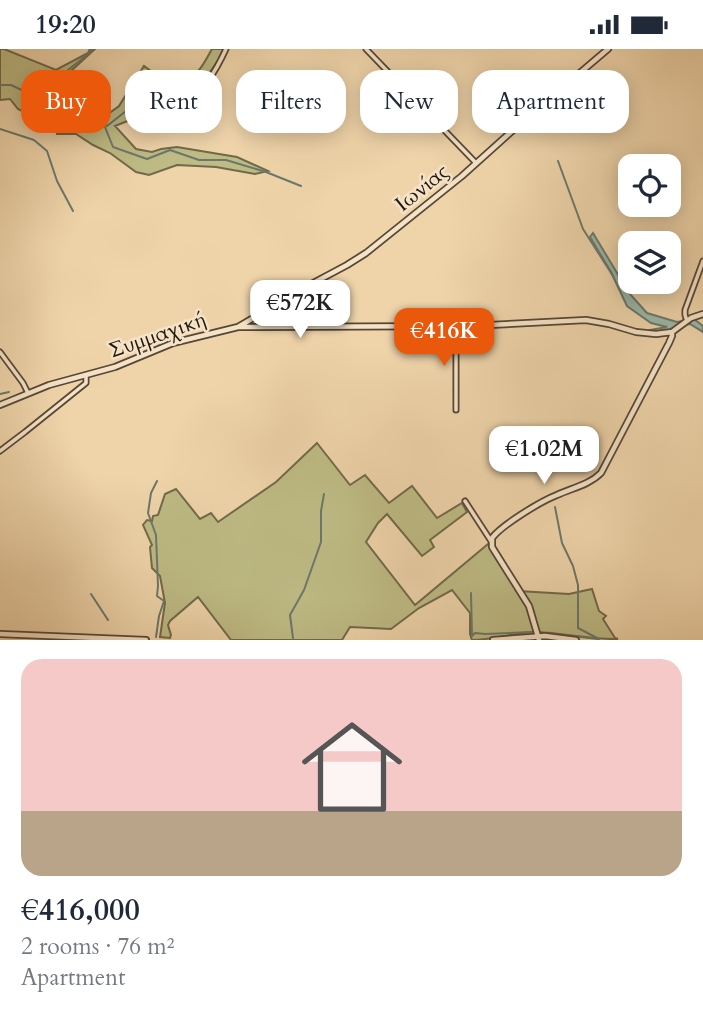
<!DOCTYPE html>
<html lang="en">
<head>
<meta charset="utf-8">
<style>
  :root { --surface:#fff; --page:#f2f2f3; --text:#1f2937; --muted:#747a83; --line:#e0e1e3; --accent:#ea580c }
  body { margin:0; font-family:Cardo,serif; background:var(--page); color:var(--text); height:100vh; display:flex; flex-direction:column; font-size:26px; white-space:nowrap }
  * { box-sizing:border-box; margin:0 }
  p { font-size:23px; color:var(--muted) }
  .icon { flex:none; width:38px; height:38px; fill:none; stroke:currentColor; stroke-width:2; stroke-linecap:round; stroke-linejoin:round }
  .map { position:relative; height:591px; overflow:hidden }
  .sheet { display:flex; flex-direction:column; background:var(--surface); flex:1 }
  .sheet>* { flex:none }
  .hud { position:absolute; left:21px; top:21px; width:662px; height:63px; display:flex; gap:14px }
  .buttons { position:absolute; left:618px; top:105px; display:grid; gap:14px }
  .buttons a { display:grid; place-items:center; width:63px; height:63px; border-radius:14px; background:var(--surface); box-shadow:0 4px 18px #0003; font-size:35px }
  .price { position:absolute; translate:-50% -60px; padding:0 16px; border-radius:14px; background:#fff; color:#222; font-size:23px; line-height:46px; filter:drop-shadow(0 2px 4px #0008) }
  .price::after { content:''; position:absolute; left:50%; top:42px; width:21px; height:16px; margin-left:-10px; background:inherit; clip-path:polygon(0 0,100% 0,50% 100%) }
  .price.active { background:var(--accent); color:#fff }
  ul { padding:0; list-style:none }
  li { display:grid; align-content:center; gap:14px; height:371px; padding:0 21px }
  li+li { border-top:2px solid var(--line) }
  li span { display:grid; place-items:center; height:217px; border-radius:21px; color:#555 }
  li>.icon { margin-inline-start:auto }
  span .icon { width:126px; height:126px; fill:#fffc; stroke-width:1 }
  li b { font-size:30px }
  .pill { padding:0 24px; border-radius:21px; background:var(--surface); box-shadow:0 4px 18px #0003; font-size:24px; line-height:63px }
  .pill.active { background:var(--accent); color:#fff }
  .status { display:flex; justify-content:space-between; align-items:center; height:49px; padding:0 35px; background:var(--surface); direction:ltr }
  .status svg { height:19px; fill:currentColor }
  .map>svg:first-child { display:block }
</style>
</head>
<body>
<div class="status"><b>19:20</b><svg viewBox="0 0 49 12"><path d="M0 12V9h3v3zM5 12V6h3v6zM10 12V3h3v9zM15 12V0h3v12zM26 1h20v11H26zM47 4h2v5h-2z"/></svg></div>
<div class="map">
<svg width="703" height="591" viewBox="0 0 703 591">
  <rect width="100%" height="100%" fill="#efd4aa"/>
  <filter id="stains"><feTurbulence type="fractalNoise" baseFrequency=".00286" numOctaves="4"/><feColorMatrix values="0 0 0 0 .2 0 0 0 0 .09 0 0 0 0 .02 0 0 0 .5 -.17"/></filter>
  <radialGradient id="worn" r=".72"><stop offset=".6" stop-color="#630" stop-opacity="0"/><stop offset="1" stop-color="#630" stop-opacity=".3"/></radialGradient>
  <path fill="#bebb85" stroke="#716a4a" stroke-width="2" d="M 0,0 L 4,0 L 56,21 L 88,4 L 90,0 L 95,0 L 59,33 L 56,41 L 75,59 L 99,66 L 108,65 L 119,57 L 144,17 L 163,31 C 171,29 178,30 186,29 C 199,27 206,10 212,0 L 225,0 C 217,17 205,34 191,47 L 115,77 L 136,100 L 152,103 L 161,100 L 177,98 L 237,108 L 268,122 L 255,125 L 216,118 L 177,116 L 149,126 L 136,123 L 110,104 L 93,96 L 76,85 L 57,85 L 60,72 L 28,65 L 18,60 L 10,50 L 0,51 Z
    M 317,394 L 350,436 L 365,426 L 389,454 L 412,437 L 437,469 L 462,454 L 467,463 L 430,491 L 434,498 L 422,507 L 387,465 L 378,474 L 366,493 L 415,556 L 488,495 L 518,542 L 569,545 L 592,540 L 599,562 L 606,567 L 603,570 L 615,589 L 618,590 C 592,591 564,584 537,583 C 515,583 494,591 472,591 L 470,585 L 470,564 L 452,541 L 419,559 L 391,580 L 350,578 L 342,591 L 231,591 L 198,548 L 170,572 L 168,576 L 171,586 L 170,589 L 160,588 L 165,554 L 160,527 L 152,519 L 150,498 L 152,496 L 143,476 L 147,471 L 152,472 L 153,467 L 158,466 L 165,445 L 176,440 L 200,470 L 211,464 L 218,473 L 276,433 Z"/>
  <path fill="#9ab8a9" stroke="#6b786c" stroke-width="2" d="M 593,184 L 629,244 L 647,264 L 677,273 L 694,270 L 703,277 L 703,283 L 690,275 L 676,277 C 670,284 660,283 651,283 L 650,281 L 667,278 L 651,274 L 627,257 L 611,223 L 590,188 Z"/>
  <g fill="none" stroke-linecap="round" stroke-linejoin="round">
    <path stroke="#6b786c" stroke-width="2" d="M 0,36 L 11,36 L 28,44 L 38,46 L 51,40 L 72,62 L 85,70 L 106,75 L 105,78 L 113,98 L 147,110 L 170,101 L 199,111 L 226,111 L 266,123 L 301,137
      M 53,42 L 57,30 L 89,4 L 92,0
      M 107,77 L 126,62 L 167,51 L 201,36 L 219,10 L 223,0
      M 0,80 L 34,91 L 47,102 L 57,132 L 73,162
      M 558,112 L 583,180 L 613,227
      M 0,345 L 9,343
      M 555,458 L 562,494 L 573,517 L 578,536 L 578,579 L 599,590
      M 471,544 L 472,587 L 475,584 L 485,585 L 532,583
      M 91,545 L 108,571
      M 546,584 L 598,590
      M 156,588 L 159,567 L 164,552 L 157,547 L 158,537 L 156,486 L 148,464 L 151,444 L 157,432
      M 293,589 L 290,566 L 304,541 L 321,493 L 321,462 L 324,445"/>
    <g stroke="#574736" stroke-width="7">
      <path id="minor" d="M 366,0 L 476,114
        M 181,55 C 204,42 215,24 226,0
        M 687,272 L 685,266 L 685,261 L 703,212
        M 456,277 L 456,361
        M 0,303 L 23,334 L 28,344
        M 0,402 L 25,383 L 86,334 L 86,326
        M 465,452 L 491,492"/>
    </g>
    <g stroke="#574736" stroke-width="8">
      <path id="tertiary" d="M 238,278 L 304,239 L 347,216 L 366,204 L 462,127 L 521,74 L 608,0
        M 0,356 L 49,336 L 115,318 L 173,294 L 238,278 L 469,277 L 586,271 L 609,275 L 636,283 L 656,285 L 672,283 L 691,269 L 703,265
        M 0,585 L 146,591
        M 493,591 L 545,587 L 576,591
        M 539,591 L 529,557 L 492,498 L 492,489 C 502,476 541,452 557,446 C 572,439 589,436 601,424 L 669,294 L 672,287 L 672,283"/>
    </g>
    <use href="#minor" stroke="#f5e3c8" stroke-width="3.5"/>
    <use href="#tertiary" stroke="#f5e3c8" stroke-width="4.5"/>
  </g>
  <g text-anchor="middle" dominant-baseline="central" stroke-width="5" stroke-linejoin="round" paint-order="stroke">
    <g font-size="21" fill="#241810" stroke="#f5e3c8">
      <text transform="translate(422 139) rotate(-39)">Ιωνίας</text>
      <text transform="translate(158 286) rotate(-19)">Συμμαχική</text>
    </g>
  </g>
  <rect width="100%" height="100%" filter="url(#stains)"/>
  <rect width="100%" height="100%" fill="url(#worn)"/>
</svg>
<div class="buttons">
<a><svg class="icon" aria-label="locate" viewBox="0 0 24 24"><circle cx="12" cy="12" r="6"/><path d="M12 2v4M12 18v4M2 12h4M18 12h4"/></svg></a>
<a><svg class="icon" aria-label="layers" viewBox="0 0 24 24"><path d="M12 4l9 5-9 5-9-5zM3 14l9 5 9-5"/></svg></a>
</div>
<b class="price" style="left:300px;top:291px">€572K</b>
<b class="price active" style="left:444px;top:319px">€416K</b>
<b class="price" style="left:544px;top:437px">€1.02M</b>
<div class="hud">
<a class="pill active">Buy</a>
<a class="pill">Rent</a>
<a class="pill">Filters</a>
<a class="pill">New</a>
<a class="pill">Apartment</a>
</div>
</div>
<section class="sheet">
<ul>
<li><span style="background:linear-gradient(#f6c9c9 70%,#b9a48a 0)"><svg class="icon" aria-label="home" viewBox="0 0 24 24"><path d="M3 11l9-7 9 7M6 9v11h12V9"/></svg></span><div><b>€416,000</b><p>2 rooms · 76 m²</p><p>Apartment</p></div></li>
</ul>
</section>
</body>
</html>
